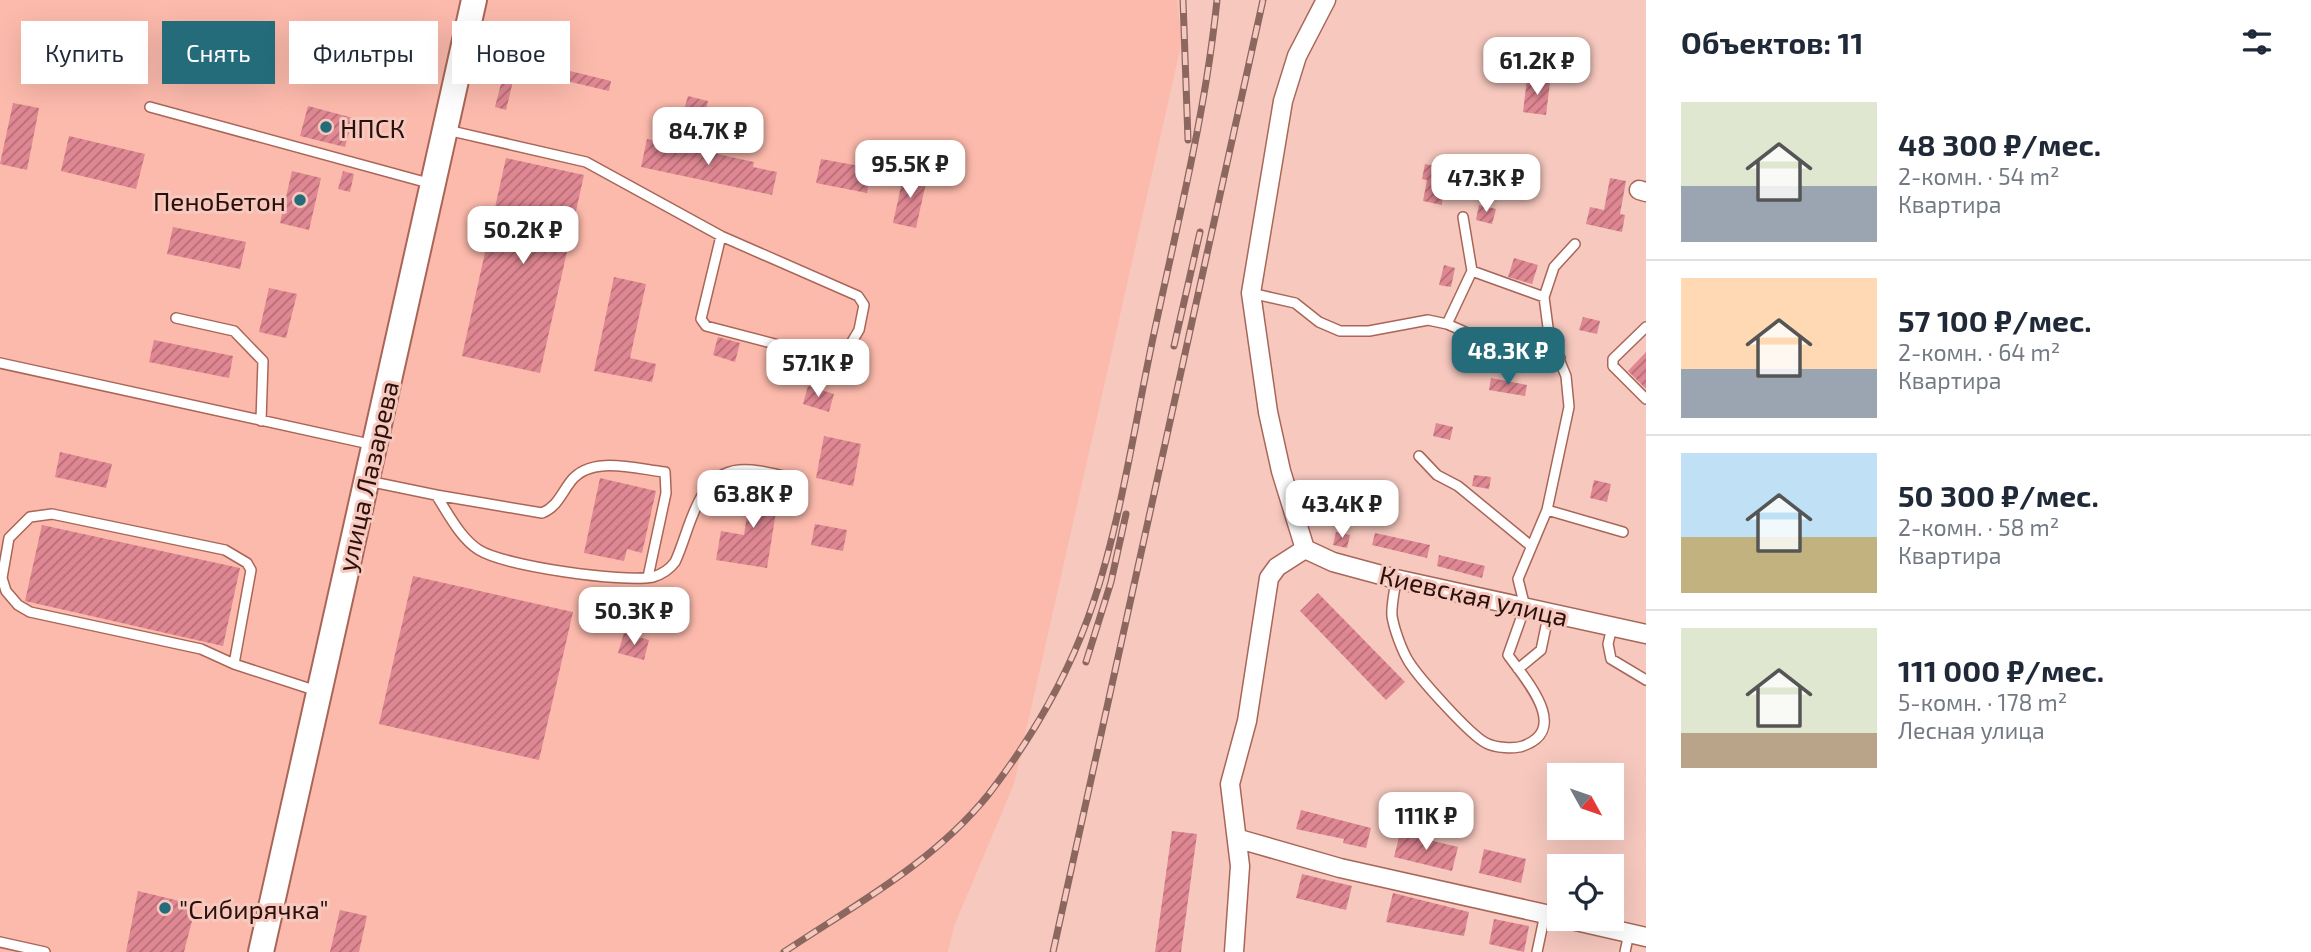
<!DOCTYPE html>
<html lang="ru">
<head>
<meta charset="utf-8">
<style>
  :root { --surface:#fff; --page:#f2f2f3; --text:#1f2937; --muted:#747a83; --line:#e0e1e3; --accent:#246c79 }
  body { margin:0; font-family:"Exo 2",sans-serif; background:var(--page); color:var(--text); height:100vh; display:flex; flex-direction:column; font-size:26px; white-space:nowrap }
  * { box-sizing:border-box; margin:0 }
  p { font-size:23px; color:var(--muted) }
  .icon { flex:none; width:38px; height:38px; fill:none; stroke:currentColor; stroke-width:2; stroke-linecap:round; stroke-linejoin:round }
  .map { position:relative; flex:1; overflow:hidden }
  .side { display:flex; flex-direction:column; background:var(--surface); width:665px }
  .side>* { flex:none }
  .guide { position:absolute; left:21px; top:21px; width:665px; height:63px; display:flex; gap:14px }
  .needle { width:46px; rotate:130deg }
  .buttons { position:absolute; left:1547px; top:763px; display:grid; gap:14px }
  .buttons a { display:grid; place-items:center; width:77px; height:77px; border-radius:0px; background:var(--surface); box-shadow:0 7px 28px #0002; font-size:35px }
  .price { position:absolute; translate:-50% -60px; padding:0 16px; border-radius:14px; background:#fff; color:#222; font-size:23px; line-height:46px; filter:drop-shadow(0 2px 4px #0008) }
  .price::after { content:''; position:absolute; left:50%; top:42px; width:21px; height:16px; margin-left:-10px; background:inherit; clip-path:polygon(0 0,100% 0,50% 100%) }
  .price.selected { background:var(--accent); color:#fff }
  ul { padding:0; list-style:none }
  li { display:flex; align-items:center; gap:21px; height:175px; padding:0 35px }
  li+li { border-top:2px solid var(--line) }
  li span { display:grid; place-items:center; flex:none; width:196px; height:140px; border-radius:0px; color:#555 }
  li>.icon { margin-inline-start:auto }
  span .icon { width:84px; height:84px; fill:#fffc; stroke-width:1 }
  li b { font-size:30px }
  h2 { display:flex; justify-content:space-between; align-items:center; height:84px; padding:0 35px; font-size:30px }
  .tag { padding:0 24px; border-radius:0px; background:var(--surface); box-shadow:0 7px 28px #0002; font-size:24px; line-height:63px }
  .tag.selected { background:var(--accent); color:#fff }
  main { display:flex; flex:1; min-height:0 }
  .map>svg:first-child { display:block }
</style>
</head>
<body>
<main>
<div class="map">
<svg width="1646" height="952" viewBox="0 0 1646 952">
  <defs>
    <pattern id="building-hatch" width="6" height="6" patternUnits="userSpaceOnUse" patternTransform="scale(1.75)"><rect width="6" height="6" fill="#df8792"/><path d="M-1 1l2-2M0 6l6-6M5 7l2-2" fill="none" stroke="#b56d75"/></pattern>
  </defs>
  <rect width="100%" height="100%" fill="#f6c8be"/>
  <path fill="#fcbaac" d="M 0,0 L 1177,0 L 1182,41 L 1014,784 L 954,926 L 948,952 L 0,952 Z"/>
  <path fill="url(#building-hatch)" d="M 508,56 L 611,81 L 609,91 L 516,69 L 506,110 L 495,107 Z
    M 1527,79 L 1550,82 L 1546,115 L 1523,112 Z
    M 688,96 L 708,101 L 703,122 L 682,117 Z
    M 13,103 L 39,108 L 27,170 L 0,164 Z
    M 308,106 L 353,118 L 345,147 L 300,136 Z
    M 69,136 L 145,154 L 136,189 L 61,171 Z
    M 647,139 L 754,162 L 753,167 L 777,172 L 772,195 L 641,167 Z
    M 506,158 L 584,175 L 540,373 L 462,356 Z
    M 821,159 L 871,168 L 867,193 L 816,183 Z
    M 1425,164 L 1445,168 L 1442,205 L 1423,201 L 1427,180 L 1422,179 Z
    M 292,171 L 321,178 L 309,230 L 280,223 Z
    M 343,171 L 354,174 L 350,192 L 338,189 Z
    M 904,173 L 927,178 L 916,228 L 893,223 Z
    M 1476,177 L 1491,180 L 1489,194 L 1473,190 Z
    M 1610,178 L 1626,181 L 1620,214 L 1625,215 L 1622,232 L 1586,224 L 1590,207 L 1604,210 Z
    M 1479,205 L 1496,209 L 1492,224 L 1476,220 Z
    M 173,227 L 246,242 L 240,269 L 167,254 Z
    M 1514,258 L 1538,265 L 1532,284 L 1508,277 Z
    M 1444,265 L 1455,268 L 1451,287 L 1439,285 Z
    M 614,277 L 646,284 L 630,358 L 656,364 L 652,382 L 594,371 Z
    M 269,288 L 297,294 L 286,338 L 259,332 Z
    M 1583,317 L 1600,321 L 1597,334 L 1579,330 Z
    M 718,337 L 740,343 L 735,362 L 713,355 Z
    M 154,340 L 233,356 L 229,378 L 149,362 Z
    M 1646,352 L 1646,389 L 1628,371 Z
    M 1491,378 L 1527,385 L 1525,396 L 1489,390 Z
    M 808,386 L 834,394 L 829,412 L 803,404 Z
    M 1436,423 L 1453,427 L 1450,440 L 1433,436 Z
    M 824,436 L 861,444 L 853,486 L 816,478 Z
    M 60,452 L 112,464 L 106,488 L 55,477 Z
    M 1474,475 L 1491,477 L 1489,489 L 1472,486 Z
    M 600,478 L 656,491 L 642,553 L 627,549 L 624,561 L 584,553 Z
    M 1594,480 L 1611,484 L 1607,502 L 1590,498 Z
    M 752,483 L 780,487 L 767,568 L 716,560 L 721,531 L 744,535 Z
    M 815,524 L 847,530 L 843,551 L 811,545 Z
    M 42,525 L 240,568 L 223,646 L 25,601 Z
    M 1336,532 L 1350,535 L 1347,548 L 1333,545 Z
    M 1375,533 L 1430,545 L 1427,558 L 1372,545 Z
    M 1439,555 L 1485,566 L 1482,578 L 1437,566 Z
    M 413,576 L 573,612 L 539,760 L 379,724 Z
    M 1318,593 L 1405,682 L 1386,700 L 1300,611 Z
    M 624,633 L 649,640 L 644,660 L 618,653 Z
    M 1301,810 L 1371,828 L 1366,848 L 1343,843 L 1344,839 L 1296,829 Z
    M 1172,831 L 1197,834 L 1181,952 L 1155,952 Z
    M 1400,833 L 1458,847 L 1452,871 L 1394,857 Z
    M 1484,849 L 1526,859 L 1521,883 L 1479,873 Z
    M 1302,874 L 1352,886 L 1346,910 L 1296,898 Z
    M 138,891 L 196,905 L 184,952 L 126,952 Z
    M 1393,893 L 1469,912 L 1464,936 L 1386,922 Z
    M 340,910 L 367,916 L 359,952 L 330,952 Z
    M 1494,919 L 1529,926 L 1524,952 L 1489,944 Z"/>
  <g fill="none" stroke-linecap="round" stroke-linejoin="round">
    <g stroke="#a96658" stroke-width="12">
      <path id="lane" d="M 150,107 L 432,184
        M 447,130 L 586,162 L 721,236 L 858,296 L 864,305 L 859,330 L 850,345 L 817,355 L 706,326 L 701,319 L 721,236
        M 1472,271 L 1544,297
        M 1251,293 L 1295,303 L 1319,322 L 1340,331 L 1369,331 L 1428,320 L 1447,324 L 1479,338 L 1537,348 L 1560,358
        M 176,318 L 234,331 L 263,361 L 261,421
        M 1447,324 L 1472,271 L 1463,217
        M 1646,327 L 1613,359 L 1613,366 L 1646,399
        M 0,363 L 374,445
        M 1419,456 L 1437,475 L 1458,486 L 1531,546
        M 368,481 L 436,495 C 448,513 460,538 479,550 C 505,566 623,583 653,577 C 663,574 669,570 675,562 C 690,531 696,474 739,470 C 757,468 780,476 798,479
        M 436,495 L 542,513 C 557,507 561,494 571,481 C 591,455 636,469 665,472 L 666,493 L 648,577
        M 1547,510 L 1623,532
        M 1396,579 C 1395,590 1391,605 1392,616 C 1394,629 1402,651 1409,662 C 1419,678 1470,735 1486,743 C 1495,748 1515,749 1523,746 C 1571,729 1525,679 1508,655 L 1525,607 L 1518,579 L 1547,510 L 1569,407 L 1566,376 L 1549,335 L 1544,297 L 1554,267 L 1575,244
        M 1612,627 L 1608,644 L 1611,659 L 1646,680
        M 234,664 L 251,570 L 247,563 L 225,550 L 52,514 L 30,517 L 9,538 L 2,578 L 6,591 L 18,605 L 30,612 L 201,649 L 234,664 L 317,691
        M 1518,669 L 1541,650 L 1549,612
        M 0,942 L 45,952
        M 1537,952 L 1545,914
        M 1625,952 L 1629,933"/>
    </g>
    <g stroke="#a96658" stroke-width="21">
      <path id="street" d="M 1639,190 L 1646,192
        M 1305,549 L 1281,471 L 1268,412 L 1251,293 L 1283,101 L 1297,56 L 1326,0
        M 1305,549 L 1333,562 L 1396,579 L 1646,634
        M 1239,839 L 1340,868 L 1559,917
        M 1567,919 L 1646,937
        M 1234,952 L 1240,866 L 1230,784 L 1247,721 L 1269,578 L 1277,567 L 1305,549"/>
    </g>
    <g stroke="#a96658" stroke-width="28">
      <path id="secondary" d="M 261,952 L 474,0"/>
    </g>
    <use href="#lane" stroke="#fff" stroke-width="9"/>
    <use href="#street" stroke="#fff" stroke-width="18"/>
    <use href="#secondary" stroke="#fff" stroke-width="24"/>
    <g stroke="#8b6760" stroke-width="7">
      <path id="rail" d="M 1183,0 L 1188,140
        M 1174,346 L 1200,232
        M 1086,662 L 1111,582 L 1126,514
        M 784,952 C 856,904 933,863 988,795 C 1029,742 1065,681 1088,618 C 1121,527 1135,419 1156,324 C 1179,216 1206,110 1217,0
        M 1053,952 L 1263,0"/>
    </g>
    <use href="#rail" stroke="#f6c8be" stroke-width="4.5" stroke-dasharray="13" stroke-linecap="butt"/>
  </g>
  <g fill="#246c79" stroke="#f6c8be" stroke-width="2.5">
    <circle cx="326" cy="127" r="7"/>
    <circle cx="300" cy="200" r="7"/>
    <circle cx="165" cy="908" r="7"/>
  </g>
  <g text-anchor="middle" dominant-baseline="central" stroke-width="6" stroke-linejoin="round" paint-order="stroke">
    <g font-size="26" fill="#2a100b" stroke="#f6c8be" text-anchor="start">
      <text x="340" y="127">НПСК</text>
      <text x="286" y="200" text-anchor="end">ПеноБетон</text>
      <text x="179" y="908">"Сибирячка"</text>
    </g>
    <g font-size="26" fill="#2a100b" stroke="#f6c8be">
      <text transform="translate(367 476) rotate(-77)">улица Лазарева</text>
      <text transform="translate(1474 595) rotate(13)">Киевская улица</text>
    </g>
  </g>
</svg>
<div class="buttons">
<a><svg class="needle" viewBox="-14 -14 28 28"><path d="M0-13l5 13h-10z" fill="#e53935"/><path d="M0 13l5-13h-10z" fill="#747a83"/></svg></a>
<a><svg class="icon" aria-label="locate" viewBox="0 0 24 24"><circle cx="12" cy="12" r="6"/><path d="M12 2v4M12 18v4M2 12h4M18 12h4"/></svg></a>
</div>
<b class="price" style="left:1537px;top:97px">61.2K ₽</b>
<b class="price" style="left:708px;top:167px">84.7K ₽</b>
<b class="price" style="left:910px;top:200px">95.5K ₽</b>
<b class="price" style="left:1486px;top:214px">47.3K ₽</b>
<b class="price" style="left:523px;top:266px">50.2K ₽</b>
<b class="price selected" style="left:1508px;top:387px">48.3K ₽</b>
<b class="price" style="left:818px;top:399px">57.1K ₽</b>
<b class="price" style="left:753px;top:530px">63.8K ₽</b>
<b class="price" style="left:1342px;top:540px">43.4K ₽</b>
<b class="price" style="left:634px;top:647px">50.3K ₽</b>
<b class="price" style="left:1426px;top:852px">111K ₽</b>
<div class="guide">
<a class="tag">Купить</a>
<a class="tag selected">Снять</a>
<a class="tag">Фильтры</a>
<a class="tag">Новое</a>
</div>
</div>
<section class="side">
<h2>Объектов: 11<svg class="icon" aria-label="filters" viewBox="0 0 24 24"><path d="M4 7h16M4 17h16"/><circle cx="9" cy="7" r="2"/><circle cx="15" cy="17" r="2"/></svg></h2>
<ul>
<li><span style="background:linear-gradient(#dfe7d0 60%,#9aa5b1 0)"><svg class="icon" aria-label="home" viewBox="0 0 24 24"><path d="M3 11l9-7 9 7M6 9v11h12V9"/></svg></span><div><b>48 300 ₽/мес.</b><p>2-комн. · 54 m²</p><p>Квартира</p></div></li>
<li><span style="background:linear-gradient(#ffd9b3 65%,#9aa5b1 0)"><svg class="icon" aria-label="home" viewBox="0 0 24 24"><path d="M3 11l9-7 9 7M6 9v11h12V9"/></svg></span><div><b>57 100 ₽/мес.</b><p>2-комн. · 64 m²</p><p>Квартира</p></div></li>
<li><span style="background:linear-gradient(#bfe0f5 60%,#c2b280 0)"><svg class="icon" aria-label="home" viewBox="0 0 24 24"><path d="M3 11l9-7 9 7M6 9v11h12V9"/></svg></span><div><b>50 300 ₽/мес.</b><p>2-комн. · 58 m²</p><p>Квартира</p></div></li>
<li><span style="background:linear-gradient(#dfe7d0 75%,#b9a48a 0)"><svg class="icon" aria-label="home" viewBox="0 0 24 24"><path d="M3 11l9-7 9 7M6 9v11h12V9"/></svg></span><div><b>111 000 ₽/мес.</b><p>5-комн. · 178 m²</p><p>Лесная улица</p></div></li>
</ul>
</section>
</main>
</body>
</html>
